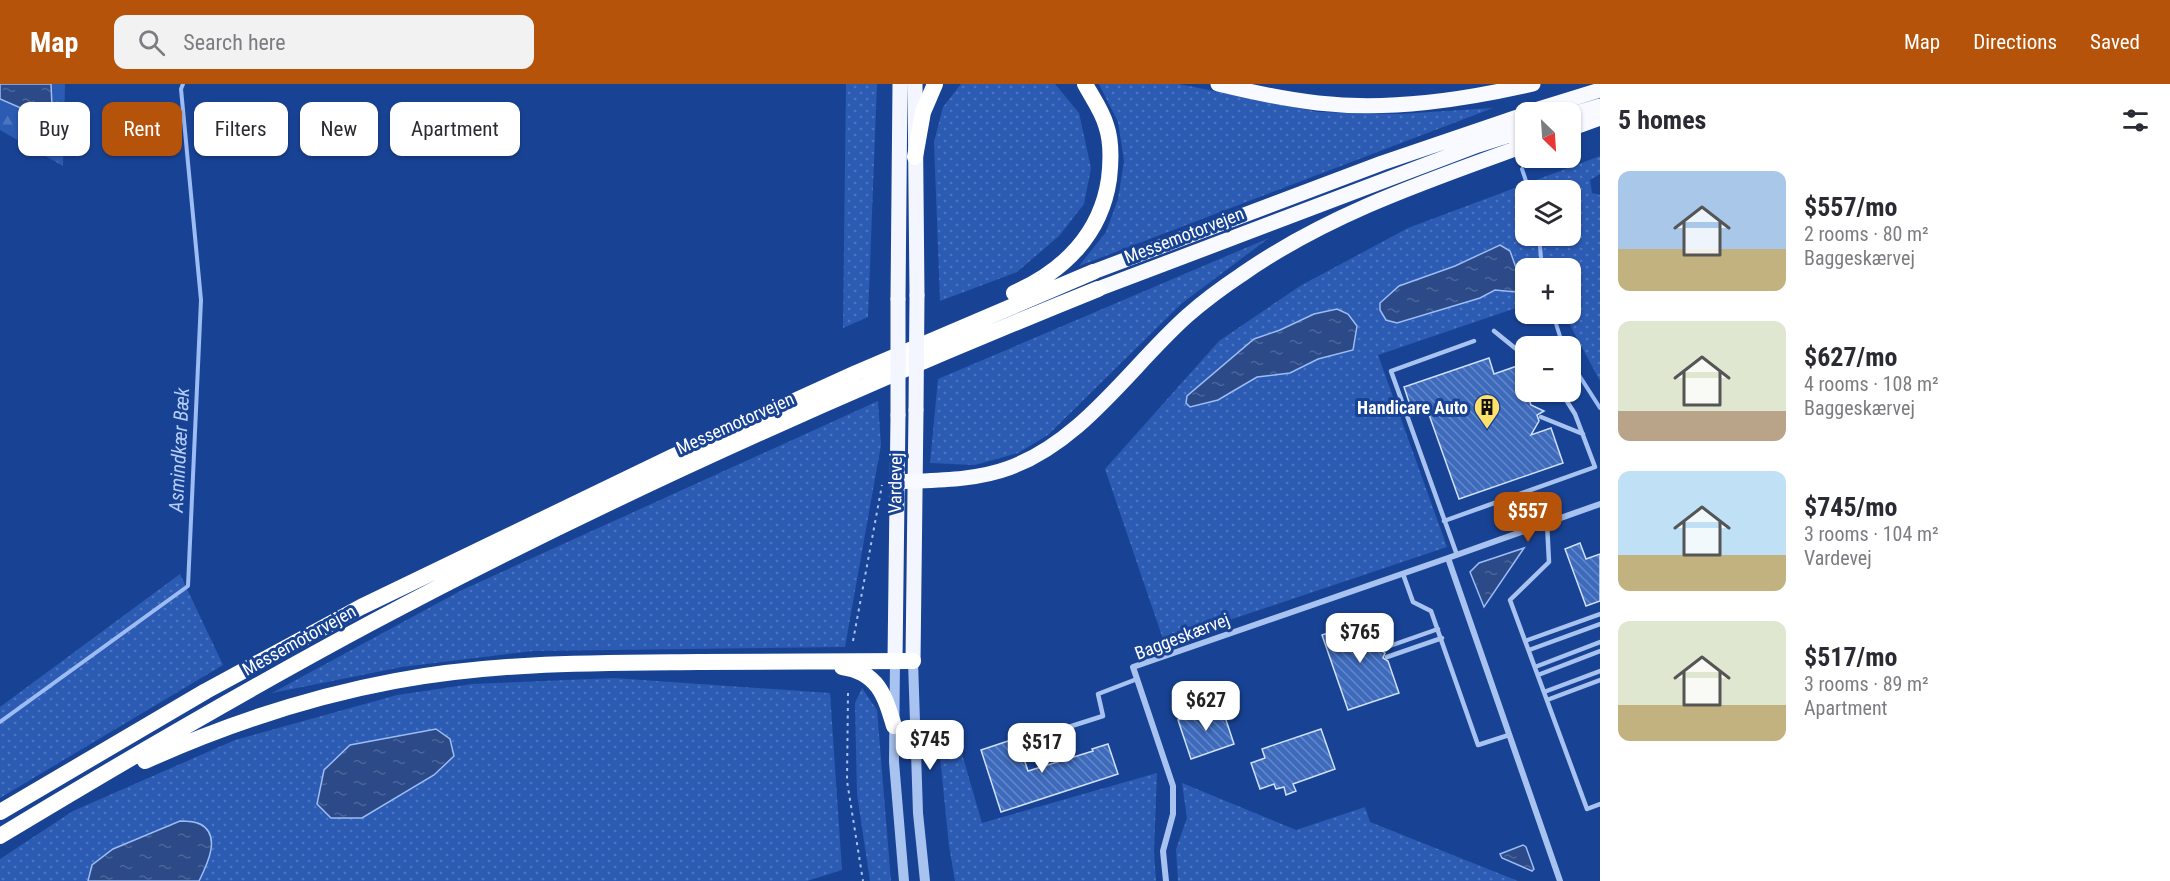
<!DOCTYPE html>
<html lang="en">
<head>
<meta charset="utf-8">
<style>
  :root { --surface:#fff; --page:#f2f2f3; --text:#2b2b33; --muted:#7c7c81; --accent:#b45309 }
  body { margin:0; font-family:"Roboto Condensed",sans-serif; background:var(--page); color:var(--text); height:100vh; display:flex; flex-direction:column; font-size:22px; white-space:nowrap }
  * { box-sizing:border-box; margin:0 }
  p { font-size:20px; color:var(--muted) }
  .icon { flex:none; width:33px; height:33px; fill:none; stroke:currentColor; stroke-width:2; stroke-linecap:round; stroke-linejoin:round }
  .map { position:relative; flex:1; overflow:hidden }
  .panel { display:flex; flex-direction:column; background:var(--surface); width:570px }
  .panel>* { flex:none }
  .hud { position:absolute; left:18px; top:18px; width:570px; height:54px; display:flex; gap:12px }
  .needle { width:39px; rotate:155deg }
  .fabs { position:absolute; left:1515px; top:18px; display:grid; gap:12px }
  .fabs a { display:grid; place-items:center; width:66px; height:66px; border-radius:12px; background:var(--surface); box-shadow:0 2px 4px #0004; font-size:30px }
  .price { position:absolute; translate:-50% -51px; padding:0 14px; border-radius:12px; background:#fff; color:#222; font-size:20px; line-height:39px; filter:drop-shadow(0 2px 3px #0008) }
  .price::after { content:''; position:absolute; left:50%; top:36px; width:18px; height:14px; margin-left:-9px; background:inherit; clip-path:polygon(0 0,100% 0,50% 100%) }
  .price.selected { background:var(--accent); color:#fff }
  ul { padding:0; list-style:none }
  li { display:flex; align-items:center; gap:18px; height:150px; padding:0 18px }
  li span { display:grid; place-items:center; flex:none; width:168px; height:120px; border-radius:12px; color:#555 }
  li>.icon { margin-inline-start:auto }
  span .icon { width:72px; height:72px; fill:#fffc; stroke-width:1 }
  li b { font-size:26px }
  h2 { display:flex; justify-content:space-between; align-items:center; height:72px; padding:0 18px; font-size:26px }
  .chip { padding:0 21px; border-radius:12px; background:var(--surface); box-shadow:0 2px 4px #0004; font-size:21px; line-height:54px }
  .chip.selected { background:var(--accent); color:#fff }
  header { display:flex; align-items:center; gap:36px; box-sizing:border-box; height:84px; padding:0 30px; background:var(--accent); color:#fff }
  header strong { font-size:28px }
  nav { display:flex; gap:33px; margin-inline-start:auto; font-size:21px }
  .search { width:420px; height:54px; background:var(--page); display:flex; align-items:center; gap:15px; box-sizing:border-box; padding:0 21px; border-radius:12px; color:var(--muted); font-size:22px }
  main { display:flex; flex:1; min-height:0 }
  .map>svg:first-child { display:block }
</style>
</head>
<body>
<header>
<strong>Map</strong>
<div class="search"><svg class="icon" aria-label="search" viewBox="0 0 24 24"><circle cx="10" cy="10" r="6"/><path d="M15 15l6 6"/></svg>Search here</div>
<nav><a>Map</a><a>Directions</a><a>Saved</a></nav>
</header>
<main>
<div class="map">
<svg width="1600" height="797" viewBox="0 0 1600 797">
  <defs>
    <pattern id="grass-dots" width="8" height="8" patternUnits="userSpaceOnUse" patternTransform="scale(1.5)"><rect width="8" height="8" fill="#2c5bb3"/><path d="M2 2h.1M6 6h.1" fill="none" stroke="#4c74be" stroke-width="1.8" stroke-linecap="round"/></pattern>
    <pattern id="forest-firs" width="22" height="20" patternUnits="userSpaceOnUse" patternTransform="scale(1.5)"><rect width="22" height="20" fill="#2c5bb3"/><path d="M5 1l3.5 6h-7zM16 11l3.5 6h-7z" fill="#4c74be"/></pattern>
    <pattern id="water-ripples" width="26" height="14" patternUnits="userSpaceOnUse" patternTransform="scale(1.5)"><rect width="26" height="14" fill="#2b4a87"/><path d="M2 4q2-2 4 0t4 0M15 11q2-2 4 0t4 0" fill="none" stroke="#4b6599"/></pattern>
    <pattern id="building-back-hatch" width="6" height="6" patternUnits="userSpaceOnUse" patternTransform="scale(1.5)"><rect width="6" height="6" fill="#3d6abb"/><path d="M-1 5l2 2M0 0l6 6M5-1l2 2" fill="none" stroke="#6488c9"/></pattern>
  </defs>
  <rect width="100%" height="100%" fill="#184395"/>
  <path fill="url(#grass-dots)" fill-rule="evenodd" d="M 846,0 L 877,0 L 868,233 L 843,244 Z
    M 961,0 L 1055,0 L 1079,29 L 1091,84 L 1084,120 L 1059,152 L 1017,188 L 940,217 L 934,58 L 943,23 Z
    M 1099,0 L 1179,0 L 1318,28 L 1399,30 L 1493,24 L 1079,182 L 1106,148 L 1118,115 L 1124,77 L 1118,38 Z
    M 1600,72 L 1600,90 L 1590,96 L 1592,109 L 1600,111 L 1600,297 L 1564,230 L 1570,230 L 1570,184 L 1526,184 L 1525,221 L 1378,271 L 1447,463 L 1164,558 L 1105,385 L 1219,257 L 1300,202 L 1408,144 ZM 1526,106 L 1570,106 L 1570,152 L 1526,152 ZM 1500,161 L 1516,208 L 1495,206 L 1455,182 ZM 1280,246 L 1352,266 L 1318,275 L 1290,289 L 1257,293 L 1254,255 Z
    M 1269,154 L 1181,220 L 1048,351 L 1018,369 L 975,381 L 930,379 L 938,295 Z
    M 878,317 L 881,361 L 845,563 L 533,567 L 402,583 L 272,609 L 462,506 Z
    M 180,490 L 223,581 L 0,714 L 0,623 Z
    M 614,594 L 830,609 L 842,786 L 807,797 L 0,797 L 0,775 L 73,727 L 235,656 L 397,611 L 472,600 Z
    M 862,604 L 877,626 L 891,797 L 870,797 L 857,710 L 855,619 Z
    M 953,639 L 982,739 L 1157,689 L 1154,768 L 1156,797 L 955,797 L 949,762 L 939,662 Z
    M 1182,699 L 1296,746 L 1365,723 L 1370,738 L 1518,797 L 1178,797 L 1176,765 L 1187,734 Z"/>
  <path fill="url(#forest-firs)" d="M 0,0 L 65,0 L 63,82 L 0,46 Z"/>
  <path fill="url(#water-ripples)" stroke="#9cbcf3" stroke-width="1.5" d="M 0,0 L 51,0 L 52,22 L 30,28 L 0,15 Z
    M 1500,161 L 1510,167 L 1523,203 L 1516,208 L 1495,206 L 1480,214 L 1397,239 L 1386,236 L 1380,226 L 1380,219 L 1399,202 L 1455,182 Z
    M 1337,225 L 1348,230 L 1357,242 L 1353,266 L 1318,275 L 1290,289 L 1257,293 L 1218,316 L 1190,323 L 1186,319 L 1187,312 L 1254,255 L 1280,246 L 1314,230 Z
    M 1524,464 L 1484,523 L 1470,488 L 1479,479 Z
    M 436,645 L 450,655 L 454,672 L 434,691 L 362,734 L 331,734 L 317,720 L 324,686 L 350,661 Z
    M 180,737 C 186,737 194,737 200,740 C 222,751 207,781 199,797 L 88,797 L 92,781 L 113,765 Z
    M 1523,761 L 1526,763 L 1534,785 L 1532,787 L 1502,774 L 1500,770 Z"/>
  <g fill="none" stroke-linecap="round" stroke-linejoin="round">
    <path stroke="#9cbcf3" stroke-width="4" d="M 1522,85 L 1529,106
      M 1539,152 L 1542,184
      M 1553,230 L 1563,262
      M 1570,277 L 1600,324
      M 0,638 L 188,502 L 201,216 L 181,5 L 183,0"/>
  </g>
  <path fill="url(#building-back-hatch)" stroke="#d0e0fb" stroke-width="1.5" d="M 1489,274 L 1494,290 L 1517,282 L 1531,321 L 1544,327 L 1537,331 L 1539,337 L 1531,351 L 1551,344 L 1563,379 L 1459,415 L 1427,325 L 1413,330 L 1404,303 Z
    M 1580,459 L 1586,475 L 1600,470 L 1600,517 L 1586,522 L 1565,465 Z
    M 1373,533 L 1382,560 L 1380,566 L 1385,569 L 1383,574 L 1388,577 L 1399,609 L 1348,626 L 1322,551 Z
    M 1221,621 L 1234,660 L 1191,675 L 1178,636 Z
    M 1321,645 L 1335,685 L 1293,700 L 1296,707 L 1286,711 L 1284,703 L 1276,705 L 1274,700 L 1260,705 L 1251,679 L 1265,674 L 1262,665 Z
    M 1017,654 L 1028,687 L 1093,667 L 1092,665 L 1108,660 L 1118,690 L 1001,728 L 981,666 Z"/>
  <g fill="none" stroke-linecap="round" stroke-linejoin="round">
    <path stroke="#a9c3f0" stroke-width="2" stroke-dasharray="3 4.5" stroke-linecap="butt" d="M 853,557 L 882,401
      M 848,609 L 847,697 L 863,797"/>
    <path stroke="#a9c3f0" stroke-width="4.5" d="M 1494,247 L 1526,273
      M 1541,333 L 1583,350
      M 1444,437 L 1595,383 L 1575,330 L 1561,308
      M 1547,439 L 1549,478 L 1510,516 L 1587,725 L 1600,720
      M 1457,471 L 1391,287 L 1474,257
      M 1403,490 L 1413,518 L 1431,527 L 1478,661 L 1509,651
      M 1525,557 L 1600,530
      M 1384,564 L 1438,545
      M 1529,566 L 1600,540
      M 1387,573 L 1442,554
      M 1535,583 L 1600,558
      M 1538,591 L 1600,567
      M 1544,608 L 1600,587
      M 1547,616 L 1600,596
      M 1034,654 L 1103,632 L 1098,610 L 1137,595"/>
    <path stroke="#a9c3f0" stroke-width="6" d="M 1448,474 L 1600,420
      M 1166,797 L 1163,767 L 1173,730 L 1173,702 L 1133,583 L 1448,474 L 1560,797"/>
    <path stroke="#a9c3f0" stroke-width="10" d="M 895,577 L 894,678 L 904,797
      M 913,577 L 918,729 L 925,797"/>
    <path stroke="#f3f6ff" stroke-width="15" d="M 915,0 L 917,211
      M 898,215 L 900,0
      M 895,577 L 898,331
      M 913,577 L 916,326"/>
    <path stroke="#f9faff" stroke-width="15" d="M 1218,0 C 1251,8 1284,15 1318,19 C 1390,27 1463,16 1533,0
      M 1529,28 L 1600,6
      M 1570,31 L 1600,22
      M 1570,45 L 1600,34
      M 1093,188 L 1382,79 L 1526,30
      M 1098,205 L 1478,61 L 1526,46
      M 896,398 C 933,396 974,397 1009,384 C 1083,357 1130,283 1187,232 C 1204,217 1223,203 1241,191 C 1328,130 1427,97 1526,61"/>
    <path stroke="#fff" stroke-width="16" d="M 915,73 L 923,28 L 935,0
      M 1014,209 C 1064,187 1101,150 1109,95 C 1111,78 1112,58 1106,41 C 1102,27 1092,13 1085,0
      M 842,583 C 878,588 885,612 894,642
      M 145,677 C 225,641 309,613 395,597 C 496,578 597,579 699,578 C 770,578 842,577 913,577
      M 0,728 L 206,607 L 361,523 L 672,373 L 856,289 L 1093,188
      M 0,752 C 121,679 244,607 369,540 C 605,414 850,305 1098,205"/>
    <path stroke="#f3f6ff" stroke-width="15" d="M 916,326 L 917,211
      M 898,331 L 898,215"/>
  </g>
  <defs>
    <g id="building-pin" transform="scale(1.35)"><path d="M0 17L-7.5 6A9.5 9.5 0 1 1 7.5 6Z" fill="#ffe169" stroke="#184395"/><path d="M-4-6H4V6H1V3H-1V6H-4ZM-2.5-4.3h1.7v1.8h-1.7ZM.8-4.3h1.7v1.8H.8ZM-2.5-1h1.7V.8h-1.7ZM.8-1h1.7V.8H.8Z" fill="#111"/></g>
  </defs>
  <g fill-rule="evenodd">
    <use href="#building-pin" x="1487" y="323"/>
  </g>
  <g text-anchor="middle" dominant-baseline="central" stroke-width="6" stroke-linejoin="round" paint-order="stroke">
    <g font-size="18" fill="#fff" stroke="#184395">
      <text transform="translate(1184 151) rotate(-21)">Messemotorvejen</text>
      <text transform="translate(735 339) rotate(-24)">Messemotorvejen</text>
      <text transform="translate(895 399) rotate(-89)">Vardevej</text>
      <text transform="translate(1182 552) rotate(-21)">Baggeskærvej</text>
      <text transform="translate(299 556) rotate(-29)">Messemotorvejen</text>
    </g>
    <g font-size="18" font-weight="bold" fill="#fff" stroke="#184395" text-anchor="end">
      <text x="1468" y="323">Handicare Auto</text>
    </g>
    <g font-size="20" font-style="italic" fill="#b6cef7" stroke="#184395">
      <text transform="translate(179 366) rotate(-87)">Asmindkær Bæk</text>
    </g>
  </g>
</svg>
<div class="fabs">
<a><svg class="needle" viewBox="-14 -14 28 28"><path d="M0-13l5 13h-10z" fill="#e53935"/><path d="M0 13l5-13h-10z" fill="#7c7c81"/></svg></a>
<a><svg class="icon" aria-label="layers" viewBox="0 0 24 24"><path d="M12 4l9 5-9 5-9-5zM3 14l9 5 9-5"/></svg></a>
<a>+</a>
<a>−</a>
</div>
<b class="price selected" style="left:1528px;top:459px">$557</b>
<b class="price" style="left:1360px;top:580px">$765</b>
<b class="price" style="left:1206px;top:648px">$627</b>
<b class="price" style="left:930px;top:687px">$745</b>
<b class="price" style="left:1042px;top:690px">$517</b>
<div class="hud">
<a class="chip">Buy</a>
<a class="chip selected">Rent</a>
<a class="chip">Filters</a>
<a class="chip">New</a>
<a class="chip">Apartment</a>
</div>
</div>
<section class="panel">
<h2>5 homes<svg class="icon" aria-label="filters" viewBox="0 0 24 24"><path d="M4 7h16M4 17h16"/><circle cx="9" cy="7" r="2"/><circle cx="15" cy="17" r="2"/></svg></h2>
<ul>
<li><span style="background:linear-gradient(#a9c7e8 65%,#c2b280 0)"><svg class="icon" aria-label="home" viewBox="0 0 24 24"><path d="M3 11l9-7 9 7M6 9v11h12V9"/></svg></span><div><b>$557/mo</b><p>2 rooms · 80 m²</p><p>Baggeskærvej</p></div></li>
<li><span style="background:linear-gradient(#dfe7d0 75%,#b9a48a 0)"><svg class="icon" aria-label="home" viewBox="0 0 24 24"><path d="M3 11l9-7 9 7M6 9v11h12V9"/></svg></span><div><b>$627/mo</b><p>4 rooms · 108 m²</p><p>Baggeskærvej</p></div></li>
<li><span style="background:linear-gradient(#bfe0f5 70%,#c2b280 0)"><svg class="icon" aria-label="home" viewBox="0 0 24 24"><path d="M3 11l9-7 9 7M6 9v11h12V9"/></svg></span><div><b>$745/mo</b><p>3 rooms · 104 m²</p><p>Vardevej</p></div></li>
<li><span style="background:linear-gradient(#dfe7d0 70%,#c2b280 0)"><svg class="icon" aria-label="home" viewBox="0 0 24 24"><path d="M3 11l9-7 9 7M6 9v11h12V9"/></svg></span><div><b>$517/mo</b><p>3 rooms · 89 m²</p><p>Apartment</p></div></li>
</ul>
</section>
</main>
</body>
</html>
